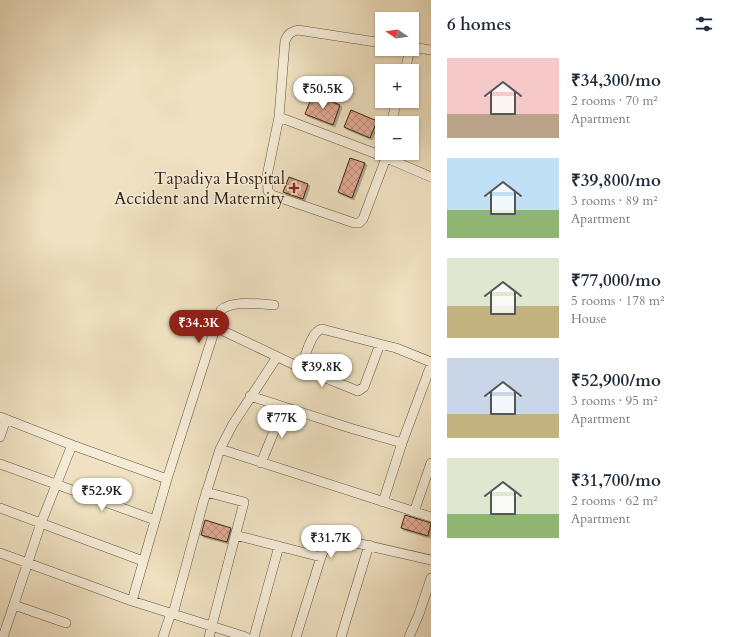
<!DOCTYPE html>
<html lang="en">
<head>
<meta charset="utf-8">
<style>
  :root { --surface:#fff; --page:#f6f6f7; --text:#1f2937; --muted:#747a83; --accent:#8f2418 }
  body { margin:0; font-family:Cardo,serif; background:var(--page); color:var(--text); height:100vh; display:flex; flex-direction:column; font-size:15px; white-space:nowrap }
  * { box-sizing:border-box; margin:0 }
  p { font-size:13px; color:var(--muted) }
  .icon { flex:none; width:22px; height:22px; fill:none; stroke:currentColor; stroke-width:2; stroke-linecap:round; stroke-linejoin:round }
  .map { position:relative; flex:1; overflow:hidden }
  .side { display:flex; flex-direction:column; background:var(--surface); width:300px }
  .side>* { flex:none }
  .needle { width:26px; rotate:283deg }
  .buttons { position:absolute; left:375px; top:12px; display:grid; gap:8px }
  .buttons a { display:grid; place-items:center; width:44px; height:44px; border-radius:0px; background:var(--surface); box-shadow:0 1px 3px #0004; font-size:20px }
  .price { position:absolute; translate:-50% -34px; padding:0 9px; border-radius:14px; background:#fff; color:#222; font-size:13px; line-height:26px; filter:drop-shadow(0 1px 2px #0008) }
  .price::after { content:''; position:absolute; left:50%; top:24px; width:12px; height:9px; margin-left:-6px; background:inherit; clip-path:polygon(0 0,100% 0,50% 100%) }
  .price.active { background:var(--accent); color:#fff }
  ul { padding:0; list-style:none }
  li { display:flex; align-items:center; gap:12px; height:100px; padding:0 16px }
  li span { display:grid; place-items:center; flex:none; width:112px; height:80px; border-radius:0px; color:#555 }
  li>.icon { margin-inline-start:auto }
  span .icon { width:48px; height:48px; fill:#fffc; stroke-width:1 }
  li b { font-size:17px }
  h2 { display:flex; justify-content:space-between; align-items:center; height:48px; padding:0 16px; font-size:17px }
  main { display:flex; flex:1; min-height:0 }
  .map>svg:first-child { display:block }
</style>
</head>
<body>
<main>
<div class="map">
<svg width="431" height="637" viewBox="0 0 431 637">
  <defs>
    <pattern id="building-cross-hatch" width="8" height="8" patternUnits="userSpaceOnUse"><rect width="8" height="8" fill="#e3ab94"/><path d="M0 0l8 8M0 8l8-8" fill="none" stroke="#b98b78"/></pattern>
    <filter id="shadow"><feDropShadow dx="2" dy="2" stdDeviation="0" flood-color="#0004"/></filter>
  </defs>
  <rect width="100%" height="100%" fill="#efe1c1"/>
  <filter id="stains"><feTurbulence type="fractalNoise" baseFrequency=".005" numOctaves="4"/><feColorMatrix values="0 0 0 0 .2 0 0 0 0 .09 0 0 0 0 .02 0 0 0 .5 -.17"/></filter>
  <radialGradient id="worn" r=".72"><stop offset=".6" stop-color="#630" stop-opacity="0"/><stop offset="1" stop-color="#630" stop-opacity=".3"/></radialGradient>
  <path fill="url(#building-cross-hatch)" stroke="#362517" filter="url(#shadow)" d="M 313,94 L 340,105 L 333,125 L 305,114 Z
    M 351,110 L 377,121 L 370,138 L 344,127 Z
    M 350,158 L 365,163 L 352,198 L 338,192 Z
    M 289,177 L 308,184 L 303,199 L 283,192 Z
    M 405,515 L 431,523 L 428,536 L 401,528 Z
    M 205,520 L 231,528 L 227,542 L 201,535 Z"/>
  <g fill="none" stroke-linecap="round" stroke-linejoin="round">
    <g stroke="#645442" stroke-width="10">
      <path id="street" d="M 382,43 L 298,30 C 290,32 288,34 285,41 L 279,117 L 382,156 L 431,177
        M 412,47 L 431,50
        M 405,71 L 410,49
        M 279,117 L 267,176 L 268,191 L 272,195 L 354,223 L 359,223 L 363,219 L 386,158
        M 391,123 L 397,101
        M 215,327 L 301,368 L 358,391 L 364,387 L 380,344 L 396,348 L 431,362
        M 301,368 C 305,357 311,331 322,329 L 380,344
        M 250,396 L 350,428 L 402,443 L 383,502
        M 0,417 L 72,445 L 167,479 L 132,601 L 0,553
        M 0,437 L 6,419
        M 402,443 L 431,365
        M 220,449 L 431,517
        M 261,463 L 284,407
        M 0,464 L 155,520
        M 167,479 L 221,310 C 233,300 259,304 274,305
        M 206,492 L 244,502 L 209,637
        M 0,508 L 143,561
        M 414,512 L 431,463
        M 235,535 L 321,557 L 330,537 L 431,560
        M 132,601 L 246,637
        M 14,605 L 66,623
        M 173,614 L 203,503 L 220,449 L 233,424 L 277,357
        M 3,637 L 41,523 L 72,445
        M 163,637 L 171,613
        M 254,637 L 279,546
        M 296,637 L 321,557
        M 341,637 L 369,545
        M 409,637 L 419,614 L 431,578"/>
    </g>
    <use href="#street" stroke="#f5ecd7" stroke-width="9"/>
  </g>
  <path fill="#8f2418" stroke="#f5ecd7" stroke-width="1.5" d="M292 182h4v4h4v4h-4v4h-4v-4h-4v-4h4z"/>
  <g text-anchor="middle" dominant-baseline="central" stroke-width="3" stroke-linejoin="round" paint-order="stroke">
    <g font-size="17" fill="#362517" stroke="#f5ecd7" text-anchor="end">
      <text x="285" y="178">Tapadiya Hospital<tspan x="285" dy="20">Accident and Maternity</tspan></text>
    </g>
  </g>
  <rect width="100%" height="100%" filter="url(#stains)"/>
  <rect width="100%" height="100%" fill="url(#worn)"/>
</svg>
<div class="buttons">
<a><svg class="needle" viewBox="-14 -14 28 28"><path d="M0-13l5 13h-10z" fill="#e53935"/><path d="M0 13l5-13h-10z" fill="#747a83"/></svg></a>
<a>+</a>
<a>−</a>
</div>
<b class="price" style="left:323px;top:110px">₹50.5K</b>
<b class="price active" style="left:199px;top:344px">₹34.3K</b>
<b class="price" style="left:322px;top:388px">₹39.8K</b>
<b class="price" style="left:282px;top:439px">₹77K</b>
<b class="price" style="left:102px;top:512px">₹52.9K</b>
<b class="price" style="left:331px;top:559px">₹31.7K</b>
</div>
<section class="side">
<h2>6 homes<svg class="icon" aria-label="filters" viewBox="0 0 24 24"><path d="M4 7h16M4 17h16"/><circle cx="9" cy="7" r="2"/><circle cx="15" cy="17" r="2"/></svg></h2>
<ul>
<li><span style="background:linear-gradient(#f6c9c9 70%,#b9a48a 0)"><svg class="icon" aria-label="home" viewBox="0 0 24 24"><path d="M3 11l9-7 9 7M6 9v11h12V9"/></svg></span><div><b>₹34,300/mo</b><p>2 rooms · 70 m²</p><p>Apartment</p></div></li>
<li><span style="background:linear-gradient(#bfe0f5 65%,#8fb573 0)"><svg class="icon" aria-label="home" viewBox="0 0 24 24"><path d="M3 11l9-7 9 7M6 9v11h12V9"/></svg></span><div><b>₹39,800/mo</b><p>3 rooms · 89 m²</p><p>Apartment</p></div></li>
<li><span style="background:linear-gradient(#dfe7d0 60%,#c2b280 0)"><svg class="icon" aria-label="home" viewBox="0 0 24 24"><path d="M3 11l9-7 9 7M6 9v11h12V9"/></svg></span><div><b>₹77,000/mo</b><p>5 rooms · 178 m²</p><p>House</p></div></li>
<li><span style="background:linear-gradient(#c9d6e8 70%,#c2b280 0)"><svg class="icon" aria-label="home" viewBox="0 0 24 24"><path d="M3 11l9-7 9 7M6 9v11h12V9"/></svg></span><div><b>₹52,900/mo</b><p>3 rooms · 95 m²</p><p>Apartment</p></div></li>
<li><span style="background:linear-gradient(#dfe7d0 70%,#8fb573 0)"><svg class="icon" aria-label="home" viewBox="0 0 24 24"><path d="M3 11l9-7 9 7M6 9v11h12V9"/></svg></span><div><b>₹31,700/mo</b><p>2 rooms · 62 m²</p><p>Apartment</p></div></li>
</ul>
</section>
</main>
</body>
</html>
